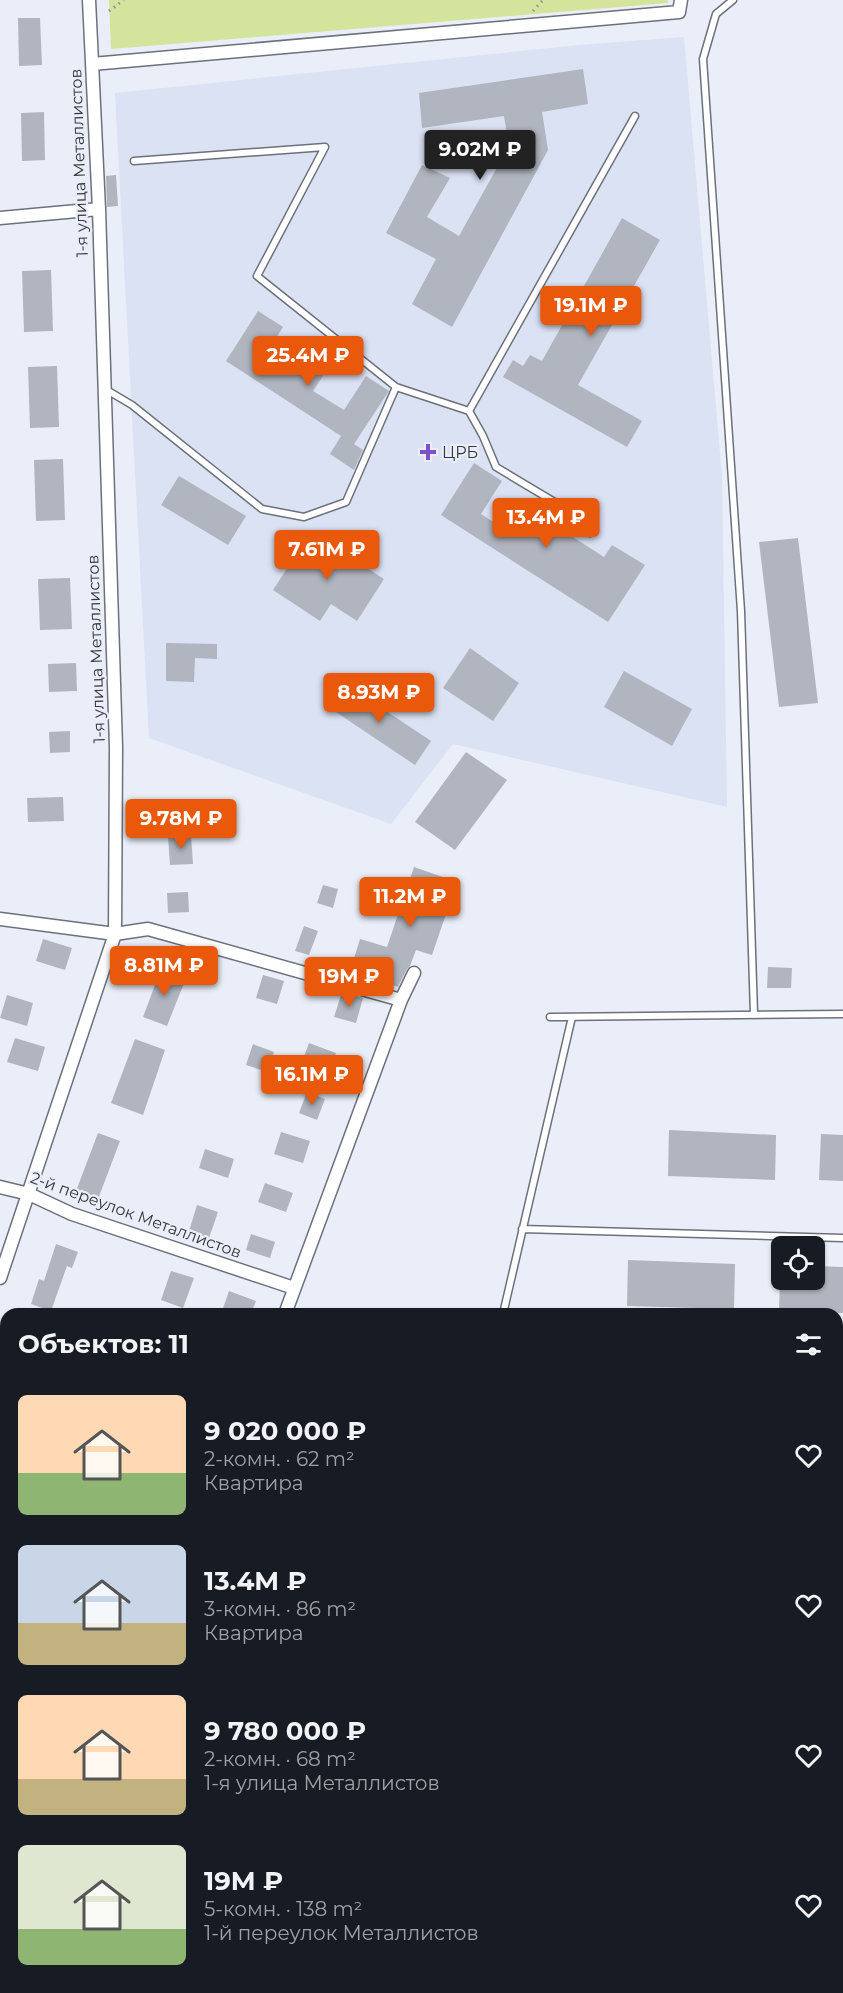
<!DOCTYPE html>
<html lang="ru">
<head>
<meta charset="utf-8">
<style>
  :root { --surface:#171b24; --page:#20242c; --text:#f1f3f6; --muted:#9ea1a6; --accent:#ea580c }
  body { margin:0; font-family:Montserrat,sans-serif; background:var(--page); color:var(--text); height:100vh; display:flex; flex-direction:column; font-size:22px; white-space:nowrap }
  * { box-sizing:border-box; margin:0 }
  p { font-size:20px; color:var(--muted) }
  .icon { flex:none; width:33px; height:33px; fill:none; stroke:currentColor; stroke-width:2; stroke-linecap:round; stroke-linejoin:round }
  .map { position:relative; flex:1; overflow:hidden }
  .side { position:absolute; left:0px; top:1308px; width:843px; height:686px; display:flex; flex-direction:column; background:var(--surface); border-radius:18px 18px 0 0; box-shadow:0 2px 4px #0004 }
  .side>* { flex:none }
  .fabs { position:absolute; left:771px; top:1236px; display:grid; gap:12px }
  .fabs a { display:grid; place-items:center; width:54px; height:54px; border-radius:9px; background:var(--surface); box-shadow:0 2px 4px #0004; font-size:30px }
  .price { position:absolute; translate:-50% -51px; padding:0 14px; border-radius:6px; background:var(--accent); color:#fff; font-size:20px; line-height:39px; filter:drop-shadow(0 2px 3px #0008) }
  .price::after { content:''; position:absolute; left:50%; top:36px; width:18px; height:14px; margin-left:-9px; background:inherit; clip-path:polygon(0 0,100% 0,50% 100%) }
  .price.on { background:#222; color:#fff }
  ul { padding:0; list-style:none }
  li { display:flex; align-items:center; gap:18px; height:150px; padding:0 18px }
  li span { display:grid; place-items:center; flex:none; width:168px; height:120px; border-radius:9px; color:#555 }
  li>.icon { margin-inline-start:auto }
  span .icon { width:72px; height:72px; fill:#fffc; stroke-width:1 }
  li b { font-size:26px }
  h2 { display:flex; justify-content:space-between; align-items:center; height:72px; padding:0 18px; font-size:26px }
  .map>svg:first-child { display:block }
</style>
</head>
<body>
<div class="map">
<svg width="843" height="1993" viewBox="0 0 843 1993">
  <rect width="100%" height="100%" fill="#e9eef8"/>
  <path fill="#dbe2f3" d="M 684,37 L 722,476 L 727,807 L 453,744 L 391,824 L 149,738 L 115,93 L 579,45 Z"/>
  <path fill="#d5e49d" d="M 109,0 L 668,0 L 668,3 L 111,49 Z"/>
  <path fill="#b0b5bf" d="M 18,18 L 40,18 L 42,65 L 19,66 Z
    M 583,69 L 588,104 L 542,112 L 548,150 L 452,327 L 412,304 L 436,259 L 386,233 L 422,165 L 450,178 L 427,217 L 459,236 L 509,146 L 504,116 L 422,128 L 419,93 Z
    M 44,112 L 45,160 L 22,161 L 21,113 Z
    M 116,175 L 118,206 L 107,207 L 106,176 Z
    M 622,218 L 660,240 L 578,385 L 642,421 L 627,447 L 503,377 L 513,360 L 523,366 L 530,355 L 542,361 Z
    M 51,270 L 53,331 L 24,332 L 22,271 Z
    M 258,311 L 283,327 L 265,356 L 294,375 L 313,346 L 334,359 L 313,391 L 344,410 L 366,376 L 389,391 L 354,444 L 363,450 L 354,470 L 330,454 L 341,436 L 226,361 Z
    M 57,366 L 59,427 L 30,428 L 28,367 Z
    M 63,459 L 65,520 L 36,521 L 34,460 Z
    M 474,463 L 502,481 L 481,514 L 510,533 L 526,507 L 604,557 L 612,545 L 645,565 L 608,622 L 441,515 Z
    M 179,476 L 246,516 L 228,545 L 161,505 Z
    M 311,532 L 384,579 L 357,621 L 331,604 L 320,621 L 273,590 Z
    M 798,538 L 818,703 L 779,707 L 759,542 Z
    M 70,578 L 72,629 L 40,630 L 38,579 Z
    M 166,643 L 217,644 L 217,659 L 195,658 L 194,682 L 166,681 Z
    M 470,648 L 519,683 L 493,721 L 443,688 Z
    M 76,663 L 77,691 L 49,692 L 48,664 Z
    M 624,671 L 692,709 L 672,746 L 604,707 Z
    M 343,682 L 431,741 L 415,765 L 327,706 Z
    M 70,731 L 70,752 L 50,753 L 49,732 Z
    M 466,752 L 507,780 L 455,850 L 415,822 Z
    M 63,797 L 64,821 L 28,822 L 27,798 Z
    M 191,835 L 193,864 L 170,865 L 168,837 Z
    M 414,867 L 457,882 L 432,955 L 416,950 L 410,966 L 407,969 L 398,987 L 376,979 L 378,973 L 352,965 L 360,939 L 387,947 Z
    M 323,885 L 338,889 L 333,908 L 317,903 Z
    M 188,892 L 189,912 L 168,913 L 167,893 Z
    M 304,926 L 318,931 L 309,955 L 295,951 Z
    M 43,939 L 72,948 L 65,970 L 36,961 Z
    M 768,967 L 792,968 L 791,988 L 767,988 Z
    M 161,969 L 186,978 L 167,1026 L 143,1017 Z
    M 263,975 L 284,981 L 277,1004 L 256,998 Z
    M 342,992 L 363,998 L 356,1023 L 334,1017 Z
    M 7,995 L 33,1003 L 27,1026 L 0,1018 Z
    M 15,1038 L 45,1047 L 38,1071 L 7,1062 Z
    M 135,1039 L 165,1050 L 143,1115 L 111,1103 Z
    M 309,1043 L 336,1053 L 329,1072 L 302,1062 Z
    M 253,1044 L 274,1052 L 267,1072 L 246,1065 Z
    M 307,1092 L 325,1099 L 317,1120 L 299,1113 Z
    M 669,1130 L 776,1135 L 775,1180 L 668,1176 Z
    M 281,1132 L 310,1141 L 303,1163 L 274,1154 Z
    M 98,1133 L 120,1141 L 98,1199 L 76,1191 Z
    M 821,1134 L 843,1135 L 843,1181 L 819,1180 Z
    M 205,1149 L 234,1159 L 228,1178 L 199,1168 Z
    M 265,1183 L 293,1193 L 286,1212 L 258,1202 Z
    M 197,1205 L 218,1212 L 209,1238 L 189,1231 Z
    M 251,1234 L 275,1242 L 270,1258 L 246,1250 Z
    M 56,1244 L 78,1252 L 72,1268 L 67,1266 L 51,1311 L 31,1304 L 39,1279 L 44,1281 Z
    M 628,1260 L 735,1264 L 734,1309 L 627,1306 Z
    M 814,1266 L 843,1267 L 843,1313 L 779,1311 L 780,1280 L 814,1280 Z
    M 171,1271 L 194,1278 L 183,1308 L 161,1300 Z
    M 229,1291 L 256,1301 L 251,1314 L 221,1314 Z"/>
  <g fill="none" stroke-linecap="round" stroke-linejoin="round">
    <g stroke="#6c707a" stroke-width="9">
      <path id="lane" d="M 733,0 L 716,14 L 703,59 L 741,611 L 754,1014
        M 134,161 L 325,147 L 257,276 L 396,387 L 469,411 L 483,436 L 496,467 L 578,516 L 590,533
        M 105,389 L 132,405 L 262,509 L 304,517 L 346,502 L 396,387
        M 469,411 L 635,116
        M 550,1017 L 843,1014
        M 522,1229 L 843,1238
        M 503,1314 L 572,1017
        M 837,1375 L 843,1375
        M 837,1618 L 843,1618
        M 399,1988 L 429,1993
        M 347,1993 L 348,1988"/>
    </g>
    <g stroke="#6c707a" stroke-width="15">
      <path id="street" d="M 92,64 L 679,12 L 681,0
        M 0,218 L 99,209
        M 0,919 L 115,934 L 148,929 L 401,1000
        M 0,1187 L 29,1194 L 72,1214 L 294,1288
        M 0,1278 L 115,934 L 116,747 L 99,209 L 89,0
        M 285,1314 L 401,1000 L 414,973
        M 0,1641 L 6,1643
        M 0,1820 L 6,1822
        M 43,1993 L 44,1988"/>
    </g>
    <path stroke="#8e9198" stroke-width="3" stroke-dasharray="1.5 4.5" stroke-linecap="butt" d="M 109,11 L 124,0
      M 533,11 L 543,0"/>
    <use href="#lane" stroke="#fff" stroke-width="6"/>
    <use href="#street" stroke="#fff" stroke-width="12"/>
  </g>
  <path fill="#7f50c8" stroke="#e9eef8" stroke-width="2" d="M425 443h6v6h6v6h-6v6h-6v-6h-6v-6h6z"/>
  <g text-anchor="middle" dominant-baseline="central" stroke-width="4.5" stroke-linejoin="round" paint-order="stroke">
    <g font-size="16" fill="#35363b" stroke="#e9eef8">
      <text transform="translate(79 163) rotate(-92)">1-я улица Металлистов</text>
      <text transform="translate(96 649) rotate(-92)">1-я улица Металлистов</text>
      <text transform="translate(136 1215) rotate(20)">2-й переулок Металлистов</text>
    </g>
    <g font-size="16" fill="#35363b" stroke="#e9eef8" text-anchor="start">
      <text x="442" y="452">ЦРБ</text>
    </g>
  </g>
</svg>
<div class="fabs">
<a><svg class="icon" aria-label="locate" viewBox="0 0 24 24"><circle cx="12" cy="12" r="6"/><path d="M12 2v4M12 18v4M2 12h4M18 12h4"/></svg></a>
</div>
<b class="price on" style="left:480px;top:181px">9.02M ₽</b>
<b class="price" style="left:591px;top:337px">19.1M ₽</b>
<b class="price" style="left:308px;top:387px">25.4M ₽</b>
<b class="price" style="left:546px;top:549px">13.4M ₽</b>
<b class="price" style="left:327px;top:581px">7.61M ₽</b>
<b class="price" style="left:379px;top:724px">8.93M ₽</b>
<b class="price" style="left:181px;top:850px">9.78M ₽</b>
<b class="price" style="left:410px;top:928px">11.2M ₽</b>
<b class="price" style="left:164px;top:997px">8.81M ₽</b>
<b class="price" style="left:349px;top:1008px">19M ₽</b>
<b class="price" style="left:312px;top:1106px">16.1M ₽</b>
<section class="side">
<h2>Объектов: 11<svg class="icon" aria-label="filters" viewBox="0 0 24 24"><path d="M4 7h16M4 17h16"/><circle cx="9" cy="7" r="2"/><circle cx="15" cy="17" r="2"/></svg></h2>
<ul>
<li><span style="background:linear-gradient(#ffd9b3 65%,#8fb573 0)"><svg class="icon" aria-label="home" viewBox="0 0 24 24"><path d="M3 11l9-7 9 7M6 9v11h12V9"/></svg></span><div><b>9 020 000 ₽</b><p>2-комн. · 62 m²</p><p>Квартира</p></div><svg class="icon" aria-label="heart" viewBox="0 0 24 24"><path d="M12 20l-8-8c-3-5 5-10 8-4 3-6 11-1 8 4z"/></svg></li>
<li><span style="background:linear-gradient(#c9d6e8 65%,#c2b280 0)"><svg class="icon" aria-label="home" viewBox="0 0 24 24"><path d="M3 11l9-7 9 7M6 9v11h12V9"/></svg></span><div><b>13.4M ₽</b><p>3-комн. · 86 m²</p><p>Квартира</p></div><svg class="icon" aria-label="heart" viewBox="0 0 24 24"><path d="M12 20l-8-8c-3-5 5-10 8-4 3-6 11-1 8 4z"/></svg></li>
<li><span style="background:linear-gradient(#ffd9b3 70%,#c2b280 0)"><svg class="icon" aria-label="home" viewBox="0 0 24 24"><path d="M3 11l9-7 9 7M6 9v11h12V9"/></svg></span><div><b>9 780 000 ₽</b><p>2-комн. · 68 m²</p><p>1-я улица Металлистов</p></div><svg class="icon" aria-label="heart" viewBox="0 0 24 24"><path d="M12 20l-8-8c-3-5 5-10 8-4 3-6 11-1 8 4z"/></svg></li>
<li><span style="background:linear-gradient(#dfe7d0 70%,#8fb573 0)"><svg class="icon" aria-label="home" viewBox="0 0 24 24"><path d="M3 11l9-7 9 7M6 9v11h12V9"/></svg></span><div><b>19M ₽</b><p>5-комн. · 138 m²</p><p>1-й переулок Металлистов</p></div><svg class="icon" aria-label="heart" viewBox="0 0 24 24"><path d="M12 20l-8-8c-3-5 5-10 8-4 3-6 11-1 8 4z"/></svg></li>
</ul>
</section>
</div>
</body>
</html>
